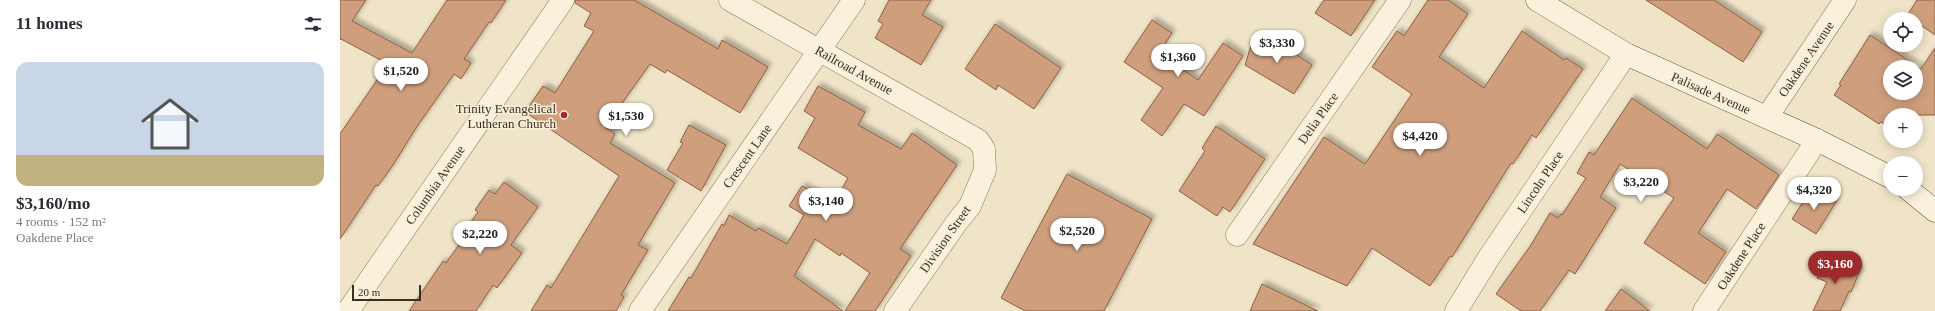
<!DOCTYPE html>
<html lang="en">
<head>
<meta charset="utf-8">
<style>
  :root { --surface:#fff; --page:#f2f2f3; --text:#2b2b33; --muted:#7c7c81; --line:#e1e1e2; --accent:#9e2a2b }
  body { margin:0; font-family:"Times New Roman",serif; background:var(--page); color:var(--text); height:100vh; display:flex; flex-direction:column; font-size:15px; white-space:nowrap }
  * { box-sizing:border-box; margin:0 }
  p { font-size:13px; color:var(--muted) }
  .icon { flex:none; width:22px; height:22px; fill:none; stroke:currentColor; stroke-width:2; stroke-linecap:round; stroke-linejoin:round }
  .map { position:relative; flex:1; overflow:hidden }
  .details { display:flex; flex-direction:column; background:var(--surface); width:340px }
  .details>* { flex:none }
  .buttons { position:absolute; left:1543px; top:12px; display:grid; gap:8px }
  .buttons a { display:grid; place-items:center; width:40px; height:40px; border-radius:50%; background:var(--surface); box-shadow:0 2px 10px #0003; font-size:20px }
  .scale { position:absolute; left:12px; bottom:10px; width:69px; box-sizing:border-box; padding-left:4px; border:2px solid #3d2e20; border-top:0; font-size:11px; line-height:14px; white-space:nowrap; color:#3d2e20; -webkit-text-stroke:3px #f7eed8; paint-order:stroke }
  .price { position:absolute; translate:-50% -34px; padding:0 9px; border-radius:14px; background:#fff; color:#222; font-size:13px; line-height:26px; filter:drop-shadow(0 1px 2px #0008) }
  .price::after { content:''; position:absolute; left:50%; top:24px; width:12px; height:9px; margin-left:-6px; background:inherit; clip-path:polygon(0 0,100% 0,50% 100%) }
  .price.on { background:var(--accent); color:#fff }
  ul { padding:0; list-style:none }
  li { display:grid; align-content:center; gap:8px; height:212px; padding:0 16px }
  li+li { border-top:1px solid var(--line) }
  li span { display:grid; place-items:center; height:124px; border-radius:12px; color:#555 }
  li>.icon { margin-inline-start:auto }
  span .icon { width:72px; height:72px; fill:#fffc; stroke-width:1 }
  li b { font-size:17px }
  h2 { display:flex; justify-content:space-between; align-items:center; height:48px; padding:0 16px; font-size:17px }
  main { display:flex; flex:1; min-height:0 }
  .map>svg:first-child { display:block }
</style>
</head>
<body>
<main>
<section class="details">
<h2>11 homes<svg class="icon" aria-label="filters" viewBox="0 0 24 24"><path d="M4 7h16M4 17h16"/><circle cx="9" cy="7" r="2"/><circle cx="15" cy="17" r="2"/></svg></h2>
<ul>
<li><span style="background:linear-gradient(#c9d6e8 75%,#c2b280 0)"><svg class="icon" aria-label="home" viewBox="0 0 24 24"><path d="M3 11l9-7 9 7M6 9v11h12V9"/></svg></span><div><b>$3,160/mo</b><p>4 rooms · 152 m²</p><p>Oakdene Place</p></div></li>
</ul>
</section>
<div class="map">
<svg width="1595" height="311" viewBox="0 0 1595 311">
  <defs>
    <filter id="shadow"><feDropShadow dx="3.5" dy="-3.5" stdDeviation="2" flood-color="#0004"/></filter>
  </defs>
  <rect width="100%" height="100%" fill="#f0e4c8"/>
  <path fill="#cf9f7d" stroke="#8d5f41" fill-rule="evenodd" filter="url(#shadow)" d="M 0,0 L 26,0 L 12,21 L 72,53 L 107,0 L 166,0 L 151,23 L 149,22 L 124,59 L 131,63 L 121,79 L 114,74 L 76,128 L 53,165 L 38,186 L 36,185 L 0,239 L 0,134 L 48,64 L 1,39 L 0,40 Z
    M 235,0 L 294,0 L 378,49 L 382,40 L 428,67 L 400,113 L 327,70 L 325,73 L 310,64 L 265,127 L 275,134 L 270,143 L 335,183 L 298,245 L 308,250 L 281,295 L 284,297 L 276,311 L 191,311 L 207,285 L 211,288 L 279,176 L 185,112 L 203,86 L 215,93 L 254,31 L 244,26 L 251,13 L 235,3 Z
    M 549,0 L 591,0 L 582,15 L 603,27 L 581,65 L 535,38 L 543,24 L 538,21 Z
    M 984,0 L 1035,0 L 1011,36 L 975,13 Z
    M 1088,0 L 1108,0 L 1128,14 L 1099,57 L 1144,88 L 1182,31 L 1224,60 L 1226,58 L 1243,69 L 1196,138 L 1192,135 L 1173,164 L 1171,163 L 1112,257 L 1110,256 L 1090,286 L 1032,248 L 1007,286 L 913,244 L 984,137 L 1025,164 L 1072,94 L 1032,67 L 1057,31 L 1064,36 Z
    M 1306,0 L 1374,0 L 1422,32 L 1403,62 Z
    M 1577,0 L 1595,0 L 1595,35 L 1576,22 L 1576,19 L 1571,19 L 1567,16 Z
    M 812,20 L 832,33 L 819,53 L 858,80 L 883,43 L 903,56 L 864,116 L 844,104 L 822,136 L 801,120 L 823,88 L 784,62 Z
    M 655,24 L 721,68 L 694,109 L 658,85 L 656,90 L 625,69 Z
    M 1530,35 L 1581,69 L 1595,48 L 1595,115 L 1550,115 L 1550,128 L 1541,122 L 1539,124 L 1494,95 L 1501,85 L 1499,84 ZM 1550,67 L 1576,67 L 1576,93 L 1550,93 Z
    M 914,36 L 945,47 L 972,65 L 954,94 L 905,65 Z
    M 478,86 L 525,112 L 518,125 L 561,149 L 572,133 L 617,165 L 560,249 L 571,256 L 535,311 L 505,311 L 530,273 L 501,253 L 500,256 L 475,239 L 454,276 L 503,311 L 328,311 L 349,277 L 351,278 L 382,224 L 384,226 L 389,215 L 416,231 L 418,228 L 447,244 L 464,215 L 449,206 L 462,186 L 494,203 L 508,178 L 458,148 L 475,118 L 464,111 Z
    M 1292,98 L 1367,149 L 1377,134 L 1439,175 L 1416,209 L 1387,189 L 1358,233 L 1386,252 L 1365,284 L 1304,243 L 1334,198 L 1280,164 L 1260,197 L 1276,208 L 1235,274 L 1229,270 L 1200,311 L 1181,311 L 1156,294 L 1191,245 L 1210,213 L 1218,218 L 1221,214 L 1222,215 L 1246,178 L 1237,173 L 1249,152 L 1254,155 Z
    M 349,125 L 386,145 L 361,191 L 327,170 L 343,143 L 340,142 Z
    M 876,126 L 925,159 L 890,212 L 883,207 L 877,216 L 839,191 L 865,151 L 862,148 Z
    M 727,174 L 812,219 L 764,311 L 685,311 L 661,298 Z
    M 164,182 L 198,207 L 171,245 L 182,253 L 157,288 L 153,285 L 136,311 L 69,311 L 103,261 L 106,263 L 126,235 L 123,233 L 138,212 L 135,210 L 149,190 L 155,194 Z
    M 1473,187 L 1496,202 L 1476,234 L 1452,219 Z
    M 1485,257 L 1520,270 L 1511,292 L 1509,291 L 1500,311 L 1473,311 L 1487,282 L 1477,278 Z
    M 922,284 L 978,311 L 910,311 Z
    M 1281,289 L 1310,311 L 1265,311 Z"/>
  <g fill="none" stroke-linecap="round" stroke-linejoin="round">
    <g stroke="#8d765c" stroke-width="23">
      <path id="street" d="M 390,0 L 638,140 L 644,149 L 645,170 L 630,206 L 617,222 L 555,311
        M 1427,117 L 1505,0
        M 897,235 L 1060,0
        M 8,311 L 223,0
        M 300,311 L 514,0
        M 1116,311 L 1148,259 L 1286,54
        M 1364,311 L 1477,140"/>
    </g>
    <g stroke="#6f573f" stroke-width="23">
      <path id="secondary" d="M 1197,0 L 1286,54 L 1477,140 L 1550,177
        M 1568,189 L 1595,211"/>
    </g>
    <use href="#street" stroke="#faf1dc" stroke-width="22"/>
    <use href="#secondary" stroke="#faf1dc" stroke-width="22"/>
  </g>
  <circle fill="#9e2a2b" stroke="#f7eed8" stroke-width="1.5" cx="224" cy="115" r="4"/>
  <g text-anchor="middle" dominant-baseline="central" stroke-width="3" stroke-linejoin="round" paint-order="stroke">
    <g font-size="13" fill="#3d2e20" stroke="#f7eed8">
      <text transform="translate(1466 59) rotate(-56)">Oakdene Avenue</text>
      <text transform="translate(514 70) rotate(29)">Railroad Avenue</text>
      <text transform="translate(1371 93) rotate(24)">Palisade Avenue</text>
      <text transform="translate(978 118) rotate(-55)">Delia Place</text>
      <text transform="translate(407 156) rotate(-55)">Crescent Lane</text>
      <text transform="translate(1200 182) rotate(-56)">Lincoln Place</text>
      <text transform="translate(95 185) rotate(-55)">Columbia Avenue</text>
      <text transform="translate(605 239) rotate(-55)">Division Street</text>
      <text transform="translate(1401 256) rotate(-57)">Oakdene Place</text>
    </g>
    <g font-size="13" fill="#3d2e20" stroke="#f7eed8" text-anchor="end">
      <text x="216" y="108">Trinity Evangelical<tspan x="216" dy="15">Lutheran Church</tspan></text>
    </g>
  </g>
</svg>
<div class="buttons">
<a><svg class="icon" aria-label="locate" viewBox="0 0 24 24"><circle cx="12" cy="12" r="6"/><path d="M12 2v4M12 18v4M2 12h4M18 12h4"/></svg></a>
<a><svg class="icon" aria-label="layers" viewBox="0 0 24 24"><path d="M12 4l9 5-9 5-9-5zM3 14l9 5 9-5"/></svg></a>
<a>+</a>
<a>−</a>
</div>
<div class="scale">20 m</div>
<b class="price" style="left:937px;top:64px">$3,330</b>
<b class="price" style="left:838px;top:78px">$1,360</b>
<b class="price" style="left:61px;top:92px">$1,520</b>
<b class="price" style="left:286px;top:137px">$1,530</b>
<b class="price" style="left:1080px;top:157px">$4,420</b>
<b class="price" style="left:1301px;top:203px">$3,220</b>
<b class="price" style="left:1474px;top:211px">$4,320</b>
<b class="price" style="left:486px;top:222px">$3,140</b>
<b class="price" style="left:737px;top:252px">$2,520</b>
<b class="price" style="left:140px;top:255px">$2,220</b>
<b class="price on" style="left:1495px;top:285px">$3,160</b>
</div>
</main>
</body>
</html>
